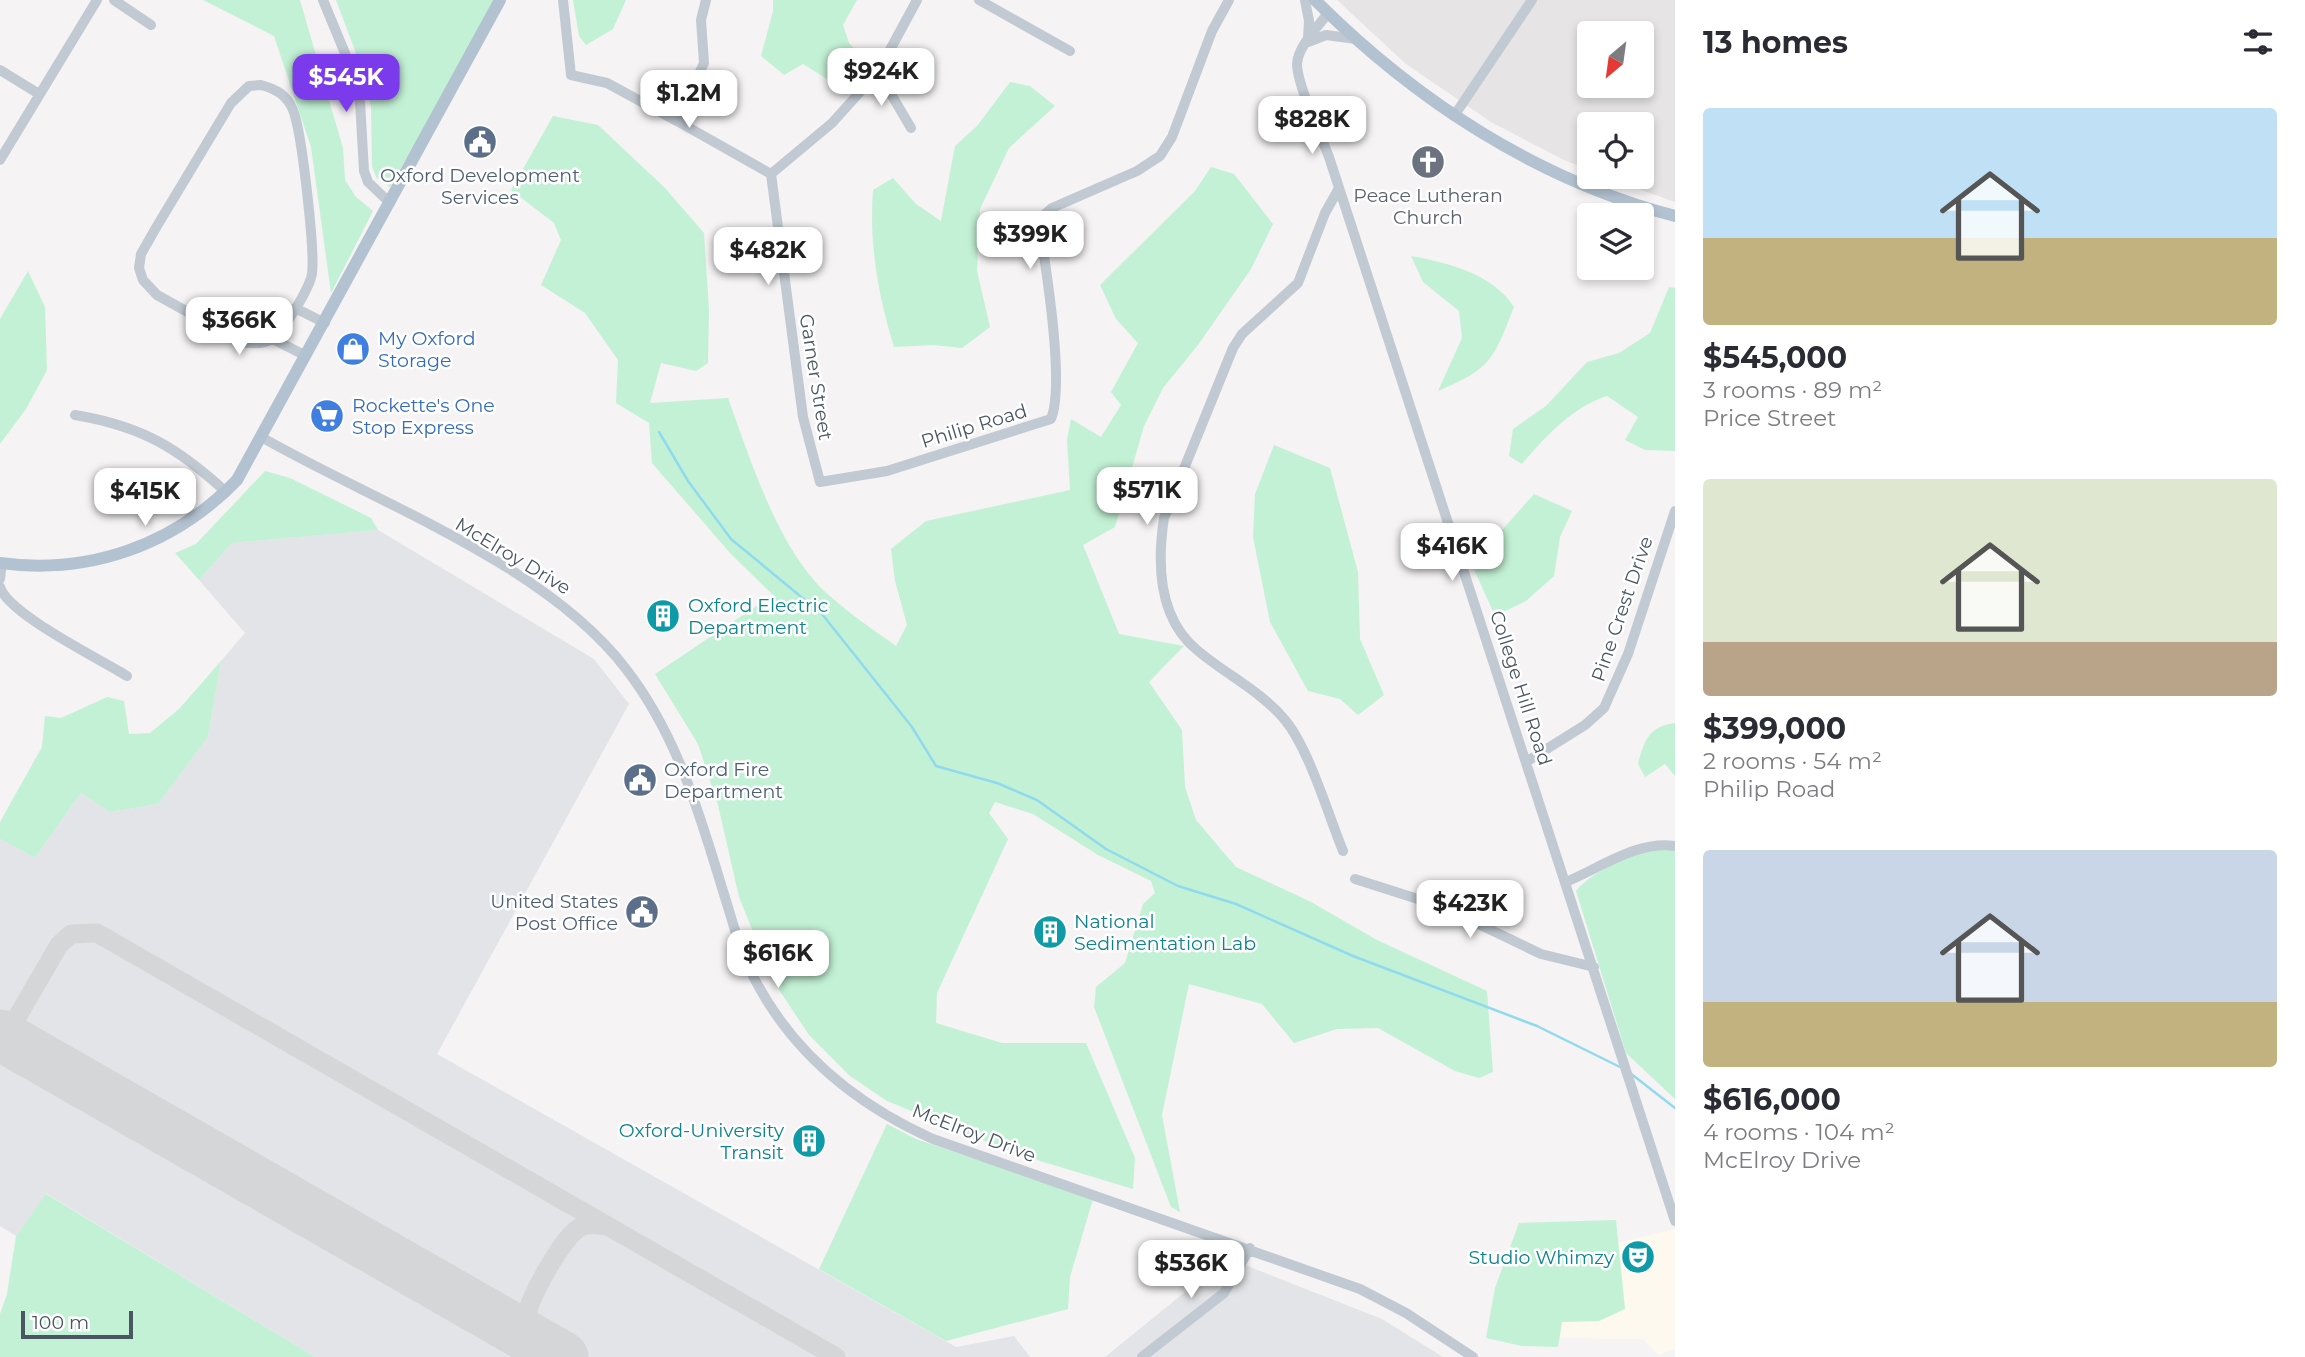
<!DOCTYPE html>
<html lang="en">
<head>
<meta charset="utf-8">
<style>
  :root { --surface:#fff; --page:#f2f2f3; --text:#2b2b33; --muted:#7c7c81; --accent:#7c3aed }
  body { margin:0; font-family:Montserrat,sans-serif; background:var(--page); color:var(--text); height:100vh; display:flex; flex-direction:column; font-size:26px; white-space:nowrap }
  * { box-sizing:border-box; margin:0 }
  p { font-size:23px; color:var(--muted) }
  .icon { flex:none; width:38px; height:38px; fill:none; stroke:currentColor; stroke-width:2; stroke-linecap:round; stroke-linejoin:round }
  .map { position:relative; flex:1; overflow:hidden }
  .panel { display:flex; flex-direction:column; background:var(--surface); width:630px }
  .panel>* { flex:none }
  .needle { width:46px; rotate:209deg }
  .tools { position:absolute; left:1577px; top:21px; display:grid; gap:14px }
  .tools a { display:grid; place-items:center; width:77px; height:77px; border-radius:7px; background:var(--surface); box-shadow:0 4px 10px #0003; font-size:35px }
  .scale { position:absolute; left:21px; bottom:18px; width:112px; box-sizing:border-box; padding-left:7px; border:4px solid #4a5661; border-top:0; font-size:19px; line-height:24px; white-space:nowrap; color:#4a5661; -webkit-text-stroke:5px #fff; paint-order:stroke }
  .price { position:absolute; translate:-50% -60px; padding:0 16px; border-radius:14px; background:#fff; color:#222; font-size:23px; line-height:46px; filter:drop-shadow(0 2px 4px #0008) }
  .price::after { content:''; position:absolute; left:50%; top:42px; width:21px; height:16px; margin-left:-10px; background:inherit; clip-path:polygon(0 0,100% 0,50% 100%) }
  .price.selected { background:var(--accent); color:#fff }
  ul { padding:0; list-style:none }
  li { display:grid; align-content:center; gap:14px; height:371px; padding:0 28px }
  li span { display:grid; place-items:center; height:217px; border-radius:7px; color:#555 }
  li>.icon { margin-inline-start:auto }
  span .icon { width:126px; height:126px; fill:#fffc; stroke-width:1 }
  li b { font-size:30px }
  h2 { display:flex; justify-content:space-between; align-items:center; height:84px; padding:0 28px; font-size:30px }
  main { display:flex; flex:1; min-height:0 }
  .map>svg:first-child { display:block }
</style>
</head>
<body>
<main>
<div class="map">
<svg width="1675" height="1357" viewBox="0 0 1675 1357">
  <rect width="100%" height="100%" fill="#f5f3f3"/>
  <path fill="#fdf9ef" d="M 1675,1229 L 1675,1349 L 1658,1355 L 1643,1339 L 1558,1338 L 1559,1320 L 1615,1243 Z"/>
  <path fill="#e6e4e5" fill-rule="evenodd" d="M 1337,0 L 1675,0 L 1675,202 L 1605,177 L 1642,177 L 1642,124 L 1589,124 L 1589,170 L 1564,160 L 1491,122 L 1406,64 ZM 1589,33 L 1642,33 L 1642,86 L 1589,86 Z"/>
  <path fill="#e2e4e7" d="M 378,530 L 594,659 L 629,704 L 437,1054 L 956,1347 L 1014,1336 L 1030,1357 L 315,1357 L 47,1194 L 16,1236 L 0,1226 L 0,839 L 35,858 L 81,793 L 110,812 L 158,804 L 208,737 L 221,661 L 245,633 L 199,580 L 232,543 Z
    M 1227,1258 L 1382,1319 L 1443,1357 L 1105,1357 Z"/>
  <path fill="#c3f1d5" d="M 203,0 L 300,0 L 343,148 L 345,180 L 356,197 L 373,211 L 331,293 L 311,147 L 274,36 Z
    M 336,0 L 499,0 C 466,65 425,124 390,187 L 376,177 L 372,166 L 371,107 L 366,80 Z
    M 573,0 L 626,0 L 613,29 L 586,45 L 579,36 Z
    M 773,0 L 857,0 L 843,25 L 849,43 L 867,63 L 846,91 L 803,64 L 784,75 L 761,56 L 773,11 Z
    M 1010,82 L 1030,86 L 1055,106 L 1009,148 L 980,209 L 977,271 L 990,327 L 962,348 L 933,345 L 894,347 C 878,295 869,244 873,190 L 893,178 L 916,204 L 941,221 L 955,146 L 977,126 Z
    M 553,116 L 598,125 L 665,188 L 704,233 L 709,310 L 708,363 L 696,371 L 661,363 L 650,403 L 728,398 C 751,461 779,553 831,597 C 851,615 874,630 896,646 L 907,625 L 895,581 L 891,549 L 926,521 L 1070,490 L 1067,440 L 1071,419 L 1101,437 L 1121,405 L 1111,392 L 1138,343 L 1116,319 L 1100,285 L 1195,191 L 1211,167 L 1234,174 L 1273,224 L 1251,269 L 1198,345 L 1163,388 L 1144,426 L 1115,527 L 1083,545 L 1119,634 L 1184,646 L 1149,682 L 1182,730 L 1185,787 L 1196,820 L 1236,867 L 1311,902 L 1377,940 L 1487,991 L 1493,1072 L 1479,1078 L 1455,1071 L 1378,1028 L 1337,1029 L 1294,1043 L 1262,1004 L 1189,984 L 1162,1115 L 1180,1212 L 1171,1207 L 1094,1007 L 1096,987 L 1125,963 L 1143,904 L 1155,893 L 1151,881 L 1098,855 L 1033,814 L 995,802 L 989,813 L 1008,839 L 937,993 L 936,1023 L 1002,1043 L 1086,1043 L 1135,1158 L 1133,1189 L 1017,1154 L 887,1101 L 850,1076 L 809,1035 L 772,979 L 739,897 L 718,805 L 698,744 L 655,674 L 773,595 L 730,553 L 652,463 L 649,423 L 616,403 L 618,360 L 585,313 L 541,285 L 561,240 L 554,223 L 511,190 Z
    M 1411,256 C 1449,263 1493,274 1514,307 C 1493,360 1492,368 1438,391 L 1462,338 L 1459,311 L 1423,282 Z
    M 28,271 L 45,307 L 47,370 L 26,409 L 0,444 L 0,319 Z
    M 1669,287 L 1675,288 L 1675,451 L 1645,450 L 1625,440 L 1638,417 L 1607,396 C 1571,408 1546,436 1522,464 L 1509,456 L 1513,429 L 1546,406 L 1587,362 L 1619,353 L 1650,333 Z
    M 1274,445 L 1330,468 L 1358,572 L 1360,639 L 1384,695 L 1358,715 L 1340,699 L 1308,691 L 1270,622 L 1253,537 L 1255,494 Z
    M 265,471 L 290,478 L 371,518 L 378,530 L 232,543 L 199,580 L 175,553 L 196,544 Z
    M 1534,494 L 1572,511 L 1560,537 L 1554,576 L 1526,601 L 1495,616 L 1468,556 L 1496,537 Z
    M 221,661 L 208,737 L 158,804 L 110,812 L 81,793 L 35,858 L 0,839 L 0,822 L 42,747 L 45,716 L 61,718 L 107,697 L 124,701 L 129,734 L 150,733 L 179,709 Z
    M 1675,723 L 1675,776 L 1665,764 L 1645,777 L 1638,764 C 1644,741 1649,726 1675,723 Z
    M 1656,848 L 1675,850 L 1675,1099 L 1626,1053 L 1576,891 C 1592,871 1631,855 1656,848 Z
    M 887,1124 L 916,1139 L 1093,1199 L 1070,1277 L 1068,1309 L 946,1341 L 819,1269 Z
    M 46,1194 L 315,1357 L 0,1357 L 0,1314 L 7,1294 L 16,1236 Z
    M 1616,1220 L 1625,1309 L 1599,1321 L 1562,1322 L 1558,1347 L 1522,1346 L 1486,1338 L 1495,1288 L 1519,1223 Z"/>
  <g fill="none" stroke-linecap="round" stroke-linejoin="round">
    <path stroke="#90daee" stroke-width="2.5" d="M 659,432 L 688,481 L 731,539 L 822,614 L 912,727 L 936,766 L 997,783 L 1037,800 L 1106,849 L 1178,886 L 1236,904 L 1353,956 L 1537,1026 L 1622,1068
      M 1630,1073 L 1675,1108"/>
    <path stroke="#d5d6d8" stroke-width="19" d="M 5,1038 L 59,945 L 71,934 L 97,933 L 836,1357
      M 547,1348 C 536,1340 527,1332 527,1317 C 527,1300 564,1236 579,1228 C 587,1223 596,1224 605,1226"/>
    <path stroke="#d5d6d8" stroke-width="51" d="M 0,1035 L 563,1357"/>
    <path stroke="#c1cad2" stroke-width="10" d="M 114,0 L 151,25
      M 323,0 L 354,75 L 360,101 L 364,171 L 368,182 L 390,203
      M 563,0 L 571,75 L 607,83 L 677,121 L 704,63 L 701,20 L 706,0
      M 979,0 L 1070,51
      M 1305,0 L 1309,21 L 1308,38
      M 1328,13 C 1318,27 1298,46 1297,64 C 1297,84 1321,136 1329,157 L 1675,1221
      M 1308,42 L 1326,35 L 1356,39
      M 0,70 L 39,94
      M 878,72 L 911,128
      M 261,85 C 276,89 287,95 293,110 C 302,132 315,251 312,274 C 309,289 285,329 273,338 C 265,344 252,344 242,342 L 157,295 L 143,280 L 139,268 L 141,254 L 157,226 L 231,103 L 249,86 Z
      M 1454,116 L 1532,0
      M 677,121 L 771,174 L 803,417 L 820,482 L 887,471 L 1051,419 C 1065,384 1046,269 1040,229 L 1043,216 L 1052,208 L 1137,171 L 1160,156 L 1172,137 L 1212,31 L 1229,0
      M 0,160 L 97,0
      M 771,174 L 832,123 L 878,72 L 917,0
      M 1338,190 L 1325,213 L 1298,283 L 1242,334 L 1233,348 L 1164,518 C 1157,564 1158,618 1197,650 C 1225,674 1261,691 1285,720 C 1309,749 1328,814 1343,851
      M 295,308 L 325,323
      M 273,339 L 306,356
      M 75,415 C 141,426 177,447 226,492
      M 263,438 C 377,503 546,564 626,669 C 677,735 699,812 723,891 C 732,919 739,949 753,976 C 792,1053 855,1104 933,1139 L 1360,1289 L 1406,1313 L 1473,1357
      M 0,579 L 2,563
      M 0,587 C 8,614 100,659 127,676
      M 1526,762 L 1585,725 L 1604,708 L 1628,654 L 1675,511
      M 1355,879 L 1443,907 L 1541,954 L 1594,967
      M 1566,882 C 1600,868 1638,840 1675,846
      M 1142,1357 L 1224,1293 L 1250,1248"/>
    <path stroke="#b3c2d1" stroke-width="12" d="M 1315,0 C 1415,100 1537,180 1675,216
      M 0,563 C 90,575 174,545 237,480 L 500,0"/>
  </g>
  <defs>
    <g id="civic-disc" transform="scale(1.75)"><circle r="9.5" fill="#5c6f8a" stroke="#fff"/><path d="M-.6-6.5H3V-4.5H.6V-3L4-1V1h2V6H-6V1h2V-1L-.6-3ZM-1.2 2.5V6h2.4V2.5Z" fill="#fff"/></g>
    <g id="church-disc" transform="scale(1.75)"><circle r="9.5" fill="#6b7280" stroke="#fff"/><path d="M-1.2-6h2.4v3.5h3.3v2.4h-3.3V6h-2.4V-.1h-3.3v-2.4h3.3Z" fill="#fff"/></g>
    <g id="shop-disc" transform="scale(1.75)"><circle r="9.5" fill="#3f7fe0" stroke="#fff"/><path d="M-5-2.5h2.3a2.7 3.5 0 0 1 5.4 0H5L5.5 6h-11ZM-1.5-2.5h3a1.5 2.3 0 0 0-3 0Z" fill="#fff"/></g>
    <g id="supermarket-disc" transform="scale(1.75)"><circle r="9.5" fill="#3f7fe0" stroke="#fff"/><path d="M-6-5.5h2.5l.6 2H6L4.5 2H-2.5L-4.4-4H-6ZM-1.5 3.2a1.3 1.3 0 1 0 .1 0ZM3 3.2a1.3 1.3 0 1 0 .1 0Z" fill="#fff"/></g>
    <g id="building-disc" transform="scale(1.75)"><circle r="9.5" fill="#0f9aa8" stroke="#fff"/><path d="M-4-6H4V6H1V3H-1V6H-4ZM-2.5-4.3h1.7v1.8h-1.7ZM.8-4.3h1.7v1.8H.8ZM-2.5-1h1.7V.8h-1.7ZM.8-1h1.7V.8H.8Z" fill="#fff"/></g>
    <g id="theatre-disc" transform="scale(1.75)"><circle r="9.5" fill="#0f9aa8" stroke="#fff"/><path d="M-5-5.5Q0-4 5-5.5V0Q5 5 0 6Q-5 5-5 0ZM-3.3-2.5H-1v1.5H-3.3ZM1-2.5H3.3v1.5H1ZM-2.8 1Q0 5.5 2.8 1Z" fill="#fff"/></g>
  </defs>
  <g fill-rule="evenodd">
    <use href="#civic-disc" x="480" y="142"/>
    <use href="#church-disc" x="1428" y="162"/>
    <use href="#shop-disc" x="353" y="349"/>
    <use href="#supermarket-disc" x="327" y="416"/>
    <use href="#building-disc" x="663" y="616"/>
    <use href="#civic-disc" x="640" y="780"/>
    <use href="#civic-disc" x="642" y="912"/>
    <use href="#building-disc" x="1050" y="932"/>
    <use href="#building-disc" x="809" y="1141"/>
    <use href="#theatre-disc" x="1638" y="1257"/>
  </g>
  <g text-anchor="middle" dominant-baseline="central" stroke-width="5" stroke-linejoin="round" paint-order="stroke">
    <g font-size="19" fill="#4e5e75" stroke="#fff">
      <text x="480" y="175">Oxford Development<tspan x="480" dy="22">Services</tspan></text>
      <text x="664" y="769" text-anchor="start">Oxford Fire<tspan x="664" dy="22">Department</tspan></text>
      <text x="618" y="901" text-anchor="end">United States<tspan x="618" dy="22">Post Office</tspan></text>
    </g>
    <g font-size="19" fill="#5b616d" stroke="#fff">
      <text x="1428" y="195">Peace Lutheran<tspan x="1428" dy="22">Church</tspan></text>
    </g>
    <g font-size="19" fill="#366cbe" stroke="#fff" text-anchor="start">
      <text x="378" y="338">My Oxford<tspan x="378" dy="22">Storage</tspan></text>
      <text x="352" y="405">Rockette's One<tspan x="352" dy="22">Stop Express</tspan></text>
    </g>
    <g font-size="19" fill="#4a5661" stroke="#fff">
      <text transform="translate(816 377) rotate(81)">Garner Street</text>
      <text transform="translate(974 426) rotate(-17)">Philip Road</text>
      <text transform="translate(513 556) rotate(31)">McElroy Drive</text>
      <text transform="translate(1622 609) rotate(-71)">Pine Crest Drive</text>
      <text transform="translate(1521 688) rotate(72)">College Hill Road</text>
      <text transform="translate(974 1133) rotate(21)">McElroy Drive</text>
    </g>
    <g font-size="19" fill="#0d838f" stroke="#fff" text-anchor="start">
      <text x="688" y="605">Oxford Electric<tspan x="688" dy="22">Department</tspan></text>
      <text x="1074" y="921">National<tspan x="1074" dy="22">Sedimentation Lab</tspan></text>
      <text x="784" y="1130" text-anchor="end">Oxford-University<tspan x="784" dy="22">Transit</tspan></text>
      <text x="1614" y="1257" text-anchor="end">Studio Whimzy</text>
    </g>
  </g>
</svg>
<div class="tools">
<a><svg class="needle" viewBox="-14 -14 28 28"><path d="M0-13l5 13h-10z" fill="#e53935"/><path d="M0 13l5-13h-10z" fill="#7c7c81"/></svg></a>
<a><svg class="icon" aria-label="locate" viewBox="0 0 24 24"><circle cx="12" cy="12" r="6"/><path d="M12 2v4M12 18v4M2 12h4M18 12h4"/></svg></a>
<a><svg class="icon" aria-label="layers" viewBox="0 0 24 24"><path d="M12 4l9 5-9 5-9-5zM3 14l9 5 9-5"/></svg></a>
</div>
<div class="scale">100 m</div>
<b class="price" style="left:881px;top:108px">$924K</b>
<b class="price selected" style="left:346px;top:114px">$545K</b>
<b class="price" style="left:689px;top:130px">$1.2M</b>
<b class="price" style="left:1312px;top:156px">$828K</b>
<b class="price" style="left:1030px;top:271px">$399K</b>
<b class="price" style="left:768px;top:287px">$482K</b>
<b class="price" style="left:239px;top:357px">$366K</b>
<b class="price" style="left:1147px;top:527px">$571K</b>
<b class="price" style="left:145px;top:528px">$415K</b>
<b class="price" style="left:1452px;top:583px">$416K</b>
<b class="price" style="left:1470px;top:940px">$423K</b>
<b class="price" style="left:778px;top:990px">$616K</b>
<b class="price" style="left:1191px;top:1300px">$536K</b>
</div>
<section class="panel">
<h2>13 homes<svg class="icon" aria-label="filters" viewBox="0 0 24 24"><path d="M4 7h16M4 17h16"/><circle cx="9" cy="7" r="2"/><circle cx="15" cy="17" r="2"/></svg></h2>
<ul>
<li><span style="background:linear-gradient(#bfe0f5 60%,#c2b280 0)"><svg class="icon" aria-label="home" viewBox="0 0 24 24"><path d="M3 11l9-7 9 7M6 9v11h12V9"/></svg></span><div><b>$545,000</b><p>3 rooms · 89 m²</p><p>Price Street</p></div></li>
<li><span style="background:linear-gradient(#dfe7d0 75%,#b9a48a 0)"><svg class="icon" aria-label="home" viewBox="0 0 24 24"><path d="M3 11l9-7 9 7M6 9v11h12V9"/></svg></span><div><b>$399,000</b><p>2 rooms · 54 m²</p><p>Philip Road</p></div></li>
<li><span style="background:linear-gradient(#c9d6e8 70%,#c2b280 0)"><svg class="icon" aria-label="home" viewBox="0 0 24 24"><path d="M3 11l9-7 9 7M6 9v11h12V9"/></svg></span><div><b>$616,000</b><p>4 rooms · 104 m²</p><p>McElroy Drive</p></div></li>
</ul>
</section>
</main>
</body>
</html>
